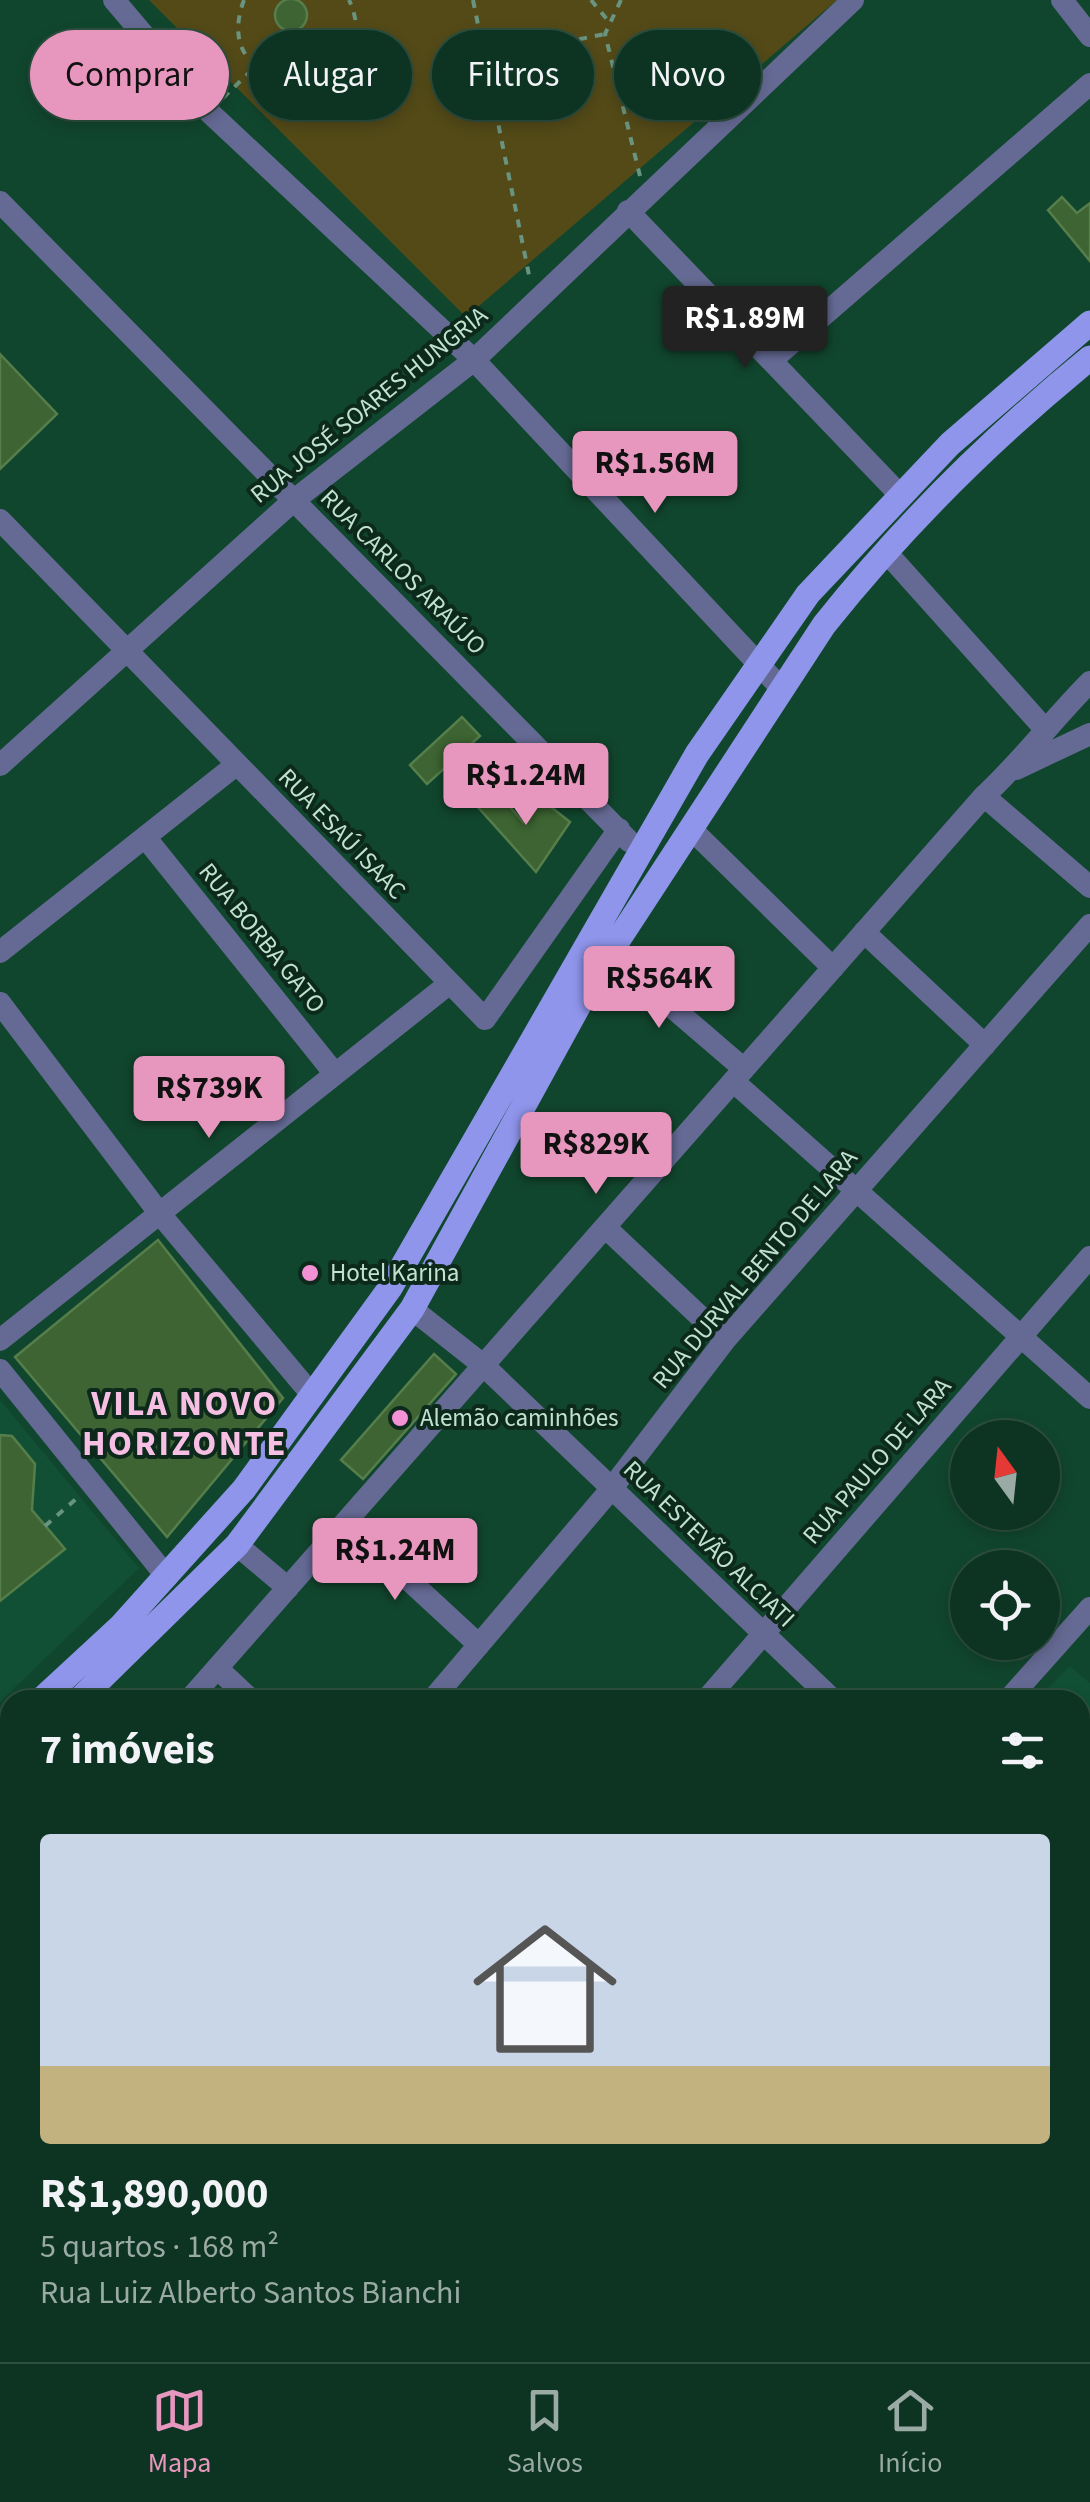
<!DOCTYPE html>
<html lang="pt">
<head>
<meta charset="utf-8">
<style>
  :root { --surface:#0d3422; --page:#1b3f2f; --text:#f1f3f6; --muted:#9aaaa5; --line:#2d4f40; --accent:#e797bd }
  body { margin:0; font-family:"Source Sans 3",sans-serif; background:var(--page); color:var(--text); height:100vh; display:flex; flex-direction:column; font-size:38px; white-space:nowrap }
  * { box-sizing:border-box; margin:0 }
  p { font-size:32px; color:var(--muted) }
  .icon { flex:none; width:55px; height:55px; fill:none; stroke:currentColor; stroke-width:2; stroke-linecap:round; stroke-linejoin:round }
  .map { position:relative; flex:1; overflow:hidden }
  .drawer { position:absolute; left:0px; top:1690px; width:1090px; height:672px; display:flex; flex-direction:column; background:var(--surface); border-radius:30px 30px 0 0; box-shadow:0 5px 15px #0003,0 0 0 2px var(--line) }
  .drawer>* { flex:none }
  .banner { position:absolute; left:30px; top:30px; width:1030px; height:90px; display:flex; gap:20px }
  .needle { width:65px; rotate:345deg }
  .controls { position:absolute; left:950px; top:1420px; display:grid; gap:20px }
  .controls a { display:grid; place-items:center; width:110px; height:110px; border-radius:50%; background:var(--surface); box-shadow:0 5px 15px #0003,0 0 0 2px var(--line); font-size:50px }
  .price { position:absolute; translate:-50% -85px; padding:0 22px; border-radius:10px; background:var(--accent); color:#111; font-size:32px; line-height:65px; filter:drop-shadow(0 2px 5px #0008) }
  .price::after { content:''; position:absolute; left:50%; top:60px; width:30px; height:22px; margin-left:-15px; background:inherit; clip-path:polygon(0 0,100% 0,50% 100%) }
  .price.active { background:#222; color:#fff }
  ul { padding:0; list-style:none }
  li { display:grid; align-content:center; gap:20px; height:530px; padding:0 40px }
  li span { display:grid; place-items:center; height:310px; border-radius:10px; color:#555 }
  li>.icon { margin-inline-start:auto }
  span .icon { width:180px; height:180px; fill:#fffc; stroke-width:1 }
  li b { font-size:42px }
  h2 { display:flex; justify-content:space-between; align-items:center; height:120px; padding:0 40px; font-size:42px }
  .pill { padding:0 35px; border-radius:45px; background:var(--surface); box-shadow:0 5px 15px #0003,0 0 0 2px var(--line); font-size:35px; line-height:90px }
  .pill.active { background:var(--accent); color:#111 }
  .tab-bar { display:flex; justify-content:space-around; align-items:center; height:140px; border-top:2px solid var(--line); background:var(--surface); font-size:28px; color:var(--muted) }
  .tab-bar a { display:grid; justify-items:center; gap:5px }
  .tab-bar .active { color:var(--accent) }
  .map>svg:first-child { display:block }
</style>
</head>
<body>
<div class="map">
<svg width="1090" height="2362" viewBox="0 0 1090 2362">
  <rect width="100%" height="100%" fill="#11462e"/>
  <path fill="#115034" d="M 0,1400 L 139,1568 L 0,1702 Z
    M 1070,1666 L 1090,1683 L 1090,1880 L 1080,1871 L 1080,1700 L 1036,1700 Z"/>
  <path fill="#534a18" d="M 149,0 L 837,0 L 466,317 Z
    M 10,2349 L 10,2352 L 128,2353 L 138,2362 L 0,2362 Z"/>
  <path fill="#3d6432" stroke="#567e4b" stroke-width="2.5" d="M275 15a16 16 0 1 1 32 0a16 16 0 1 1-32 0Z
    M 1062,197 L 1077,213 L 1090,203 L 1090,261 L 1048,210 Z
    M 0,354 L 57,414 L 0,469 Z
    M 462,717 L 480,736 L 427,784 L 410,765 Z
    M 495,789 L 523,822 L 541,799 L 570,822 L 536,872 L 477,806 Z
    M 158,1240 L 283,1398 L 167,1537 L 15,1357 Z
    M 434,1354 L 456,1374 L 363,1479 L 341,1460 Z
    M 0,1435 L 12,1436 L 35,1464 L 32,1510 L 65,1549 L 0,1601 Z"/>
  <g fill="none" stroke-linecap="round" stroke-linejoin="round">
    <path stroke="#69947f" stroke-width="4" stroke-dasharray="8 8" stroke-linecap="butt" d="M 244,0 C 203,109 394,96 349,0
      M 473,0 L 530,280
      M 591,0 L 610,23
      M 621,0 L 605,34 L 640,176
      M 485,58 L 605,34
      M 223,98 L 256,66
      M 45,1526 L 76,1499"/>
    <path stroke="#656a94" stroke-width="22" d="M 114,0 L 209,112 L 474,360 L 780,687
      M 1062,0 L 1090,36
      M 0,202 L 629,841
      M 628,211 L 900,495
      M 772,360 L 1090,84
      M 0,520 L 485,1019 L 619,829
      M 887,553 L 1044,728
      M 0,765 L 293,501 L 474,360 L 853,0
      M 1016,769 L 1090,734
      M 984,796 L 1090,887
      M 690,828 L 833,968
      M 145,837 L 335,1074
      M 864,932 L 985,1045
      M 0,952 L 236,765
      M 609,953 L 744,1069
      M 0,1003 L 160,1214 L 313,1396
      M 733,1081 L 1090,1398
      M 605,1227 L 725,1340
      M 412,1309 L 483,1365 L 833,1700
      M 0,1340 L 450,983
      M 0,1370 L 167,1577
      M 346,1522 L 479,1645
      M 237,1545 L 288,1588
      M 217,1668 L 251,1700
      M 189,1700 L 984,796 C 1022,761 1053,719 1090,682
      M 432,1700 L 612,1488 L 725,1340 L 1090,925
      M 706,1700 L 1090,1257
      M 1008,1700 L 1090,1608
      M 0,1915 L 10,1903
      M 1080,1923 L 1090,1932
      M 1080,1974 L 1090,1963
      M 0,2226 L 10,2235
      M 1080,2287 L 1090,2276
      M 0,2341 L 10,2330
      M 139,2352 L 150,2362
      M 650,2352 L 660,2362
      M 963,2352 L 973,2362
      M 353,2362 L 361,2352
      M 731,2362 L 740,2352
      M 1014,2362 L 1022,2352"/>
    <path stroke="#8e95ea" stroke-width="25" d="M 41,1700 L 120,1627 L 244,1489 L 390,1288 L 697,754 L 808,594 L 950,444 L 1090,323
      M 79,1700 L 237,1545 L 412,1309 L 596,974 L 824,625 C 902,527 993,437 1090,358
      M 0,1736 L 10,1728
      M 0,1777 L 10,1768"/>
  </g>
  <g fill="#f391d5" stroke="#0c291b" stroke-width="4">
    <circle cx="310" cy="1273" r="10"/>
    <circle cx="400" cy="1418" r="10"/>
  </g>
  <g text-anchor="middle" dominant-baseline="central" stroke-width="8" stroke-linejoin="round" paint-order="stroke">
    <g font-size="25" fill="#c1e2cf" stroke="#0c291b">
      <text transform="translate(369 405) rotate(-39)">RUA JOSÉ SOARES HUNGRIA</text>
      <text transform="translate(403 572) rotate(45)">RUA CARLOS ARAÚJO</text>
      <text transform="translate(342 834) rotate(46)">RUA ESAÚ ISAAC</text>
      <text transform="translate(262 938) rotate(51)">RUA BORBA GATO</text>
      <text transform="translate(755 1269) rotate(-50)">RUA DURVAL BENTO DE LARA</text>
      <text transform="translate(877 1461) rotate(-49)">RUA PAULO DE LARA</text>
      <text transform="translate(709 1544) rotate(44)">RUA ESTEVÃO ALCIATI</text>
    </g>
    <g font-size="25" fill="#c1e2cf" stroke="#0c291b" text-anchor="start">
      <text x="330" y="1273">Hotel Karina</text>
      <text x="420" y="1418">Alemão caminhões</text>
    </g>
    <g font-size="35" font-weight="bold" letter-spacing="2.5" fill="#f7bfe4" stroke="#0c291b">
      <text x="185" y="1404">VILA NOVO<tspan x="185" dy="40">HORIZONTE</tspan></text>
    </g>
  </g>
</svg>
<div class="controls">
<a><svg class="needle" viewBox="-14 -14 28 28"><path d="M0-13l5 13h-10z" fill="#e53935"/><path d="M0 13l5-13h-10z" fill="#9aaaa5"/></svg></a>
<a><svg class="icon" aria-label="locate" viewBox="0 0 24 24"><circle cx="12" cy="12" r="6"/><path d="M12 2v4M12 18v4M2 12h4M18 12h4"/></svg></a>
</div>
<b class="price active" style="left:745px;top:371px">R$1.89M</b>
<b class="price" style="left:655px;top:516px">R$1.56M</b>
<b class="price" style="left:526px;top:828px">R$1.24M</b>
<b class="price" style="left:659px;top:1031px">R$564K</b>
<b class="price" style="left:209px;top:1141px">R$739K</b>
<b class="price" style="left:596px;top:1197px">R$829K</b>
<b class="price" style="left:395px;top:1603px">R$1.24M</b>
<div class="banner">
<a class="pill active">Comprar</a>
<a class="pill">Alugar</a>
<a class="pill">Filtros</a>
<a class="pill">Novo</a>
</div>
<section class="drawer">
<h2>7 imóveis<svg class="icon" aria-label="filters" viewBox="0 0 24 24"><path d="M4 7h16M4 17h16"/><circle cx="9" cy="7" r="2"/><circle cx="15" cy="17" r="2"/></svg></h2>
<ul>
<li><span style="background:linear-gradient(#c9d6e8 75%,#c2b280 0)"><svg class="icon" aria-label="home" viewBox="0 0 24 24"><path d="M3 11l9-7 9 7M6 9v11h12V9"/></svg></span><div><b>R$1,890,000</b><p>5 quartos · 168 m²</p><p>Rua Luiz Alberto Santos Bianchi</p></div></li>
</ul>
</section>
</div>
<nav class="tab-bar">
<a class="active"><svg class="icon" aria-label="map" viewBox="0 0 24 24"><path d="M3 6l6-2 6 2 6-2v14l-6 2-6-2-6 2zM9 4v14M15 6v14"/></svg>Mapa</a>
<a><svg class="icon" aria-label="saved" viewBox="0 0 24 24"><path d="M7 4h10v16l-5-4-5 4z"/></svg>Salvos</a>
<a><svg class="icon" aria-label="home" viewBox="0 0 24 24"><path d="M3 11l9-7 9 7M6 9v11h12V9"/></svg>Início</a>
</nav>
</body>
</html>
